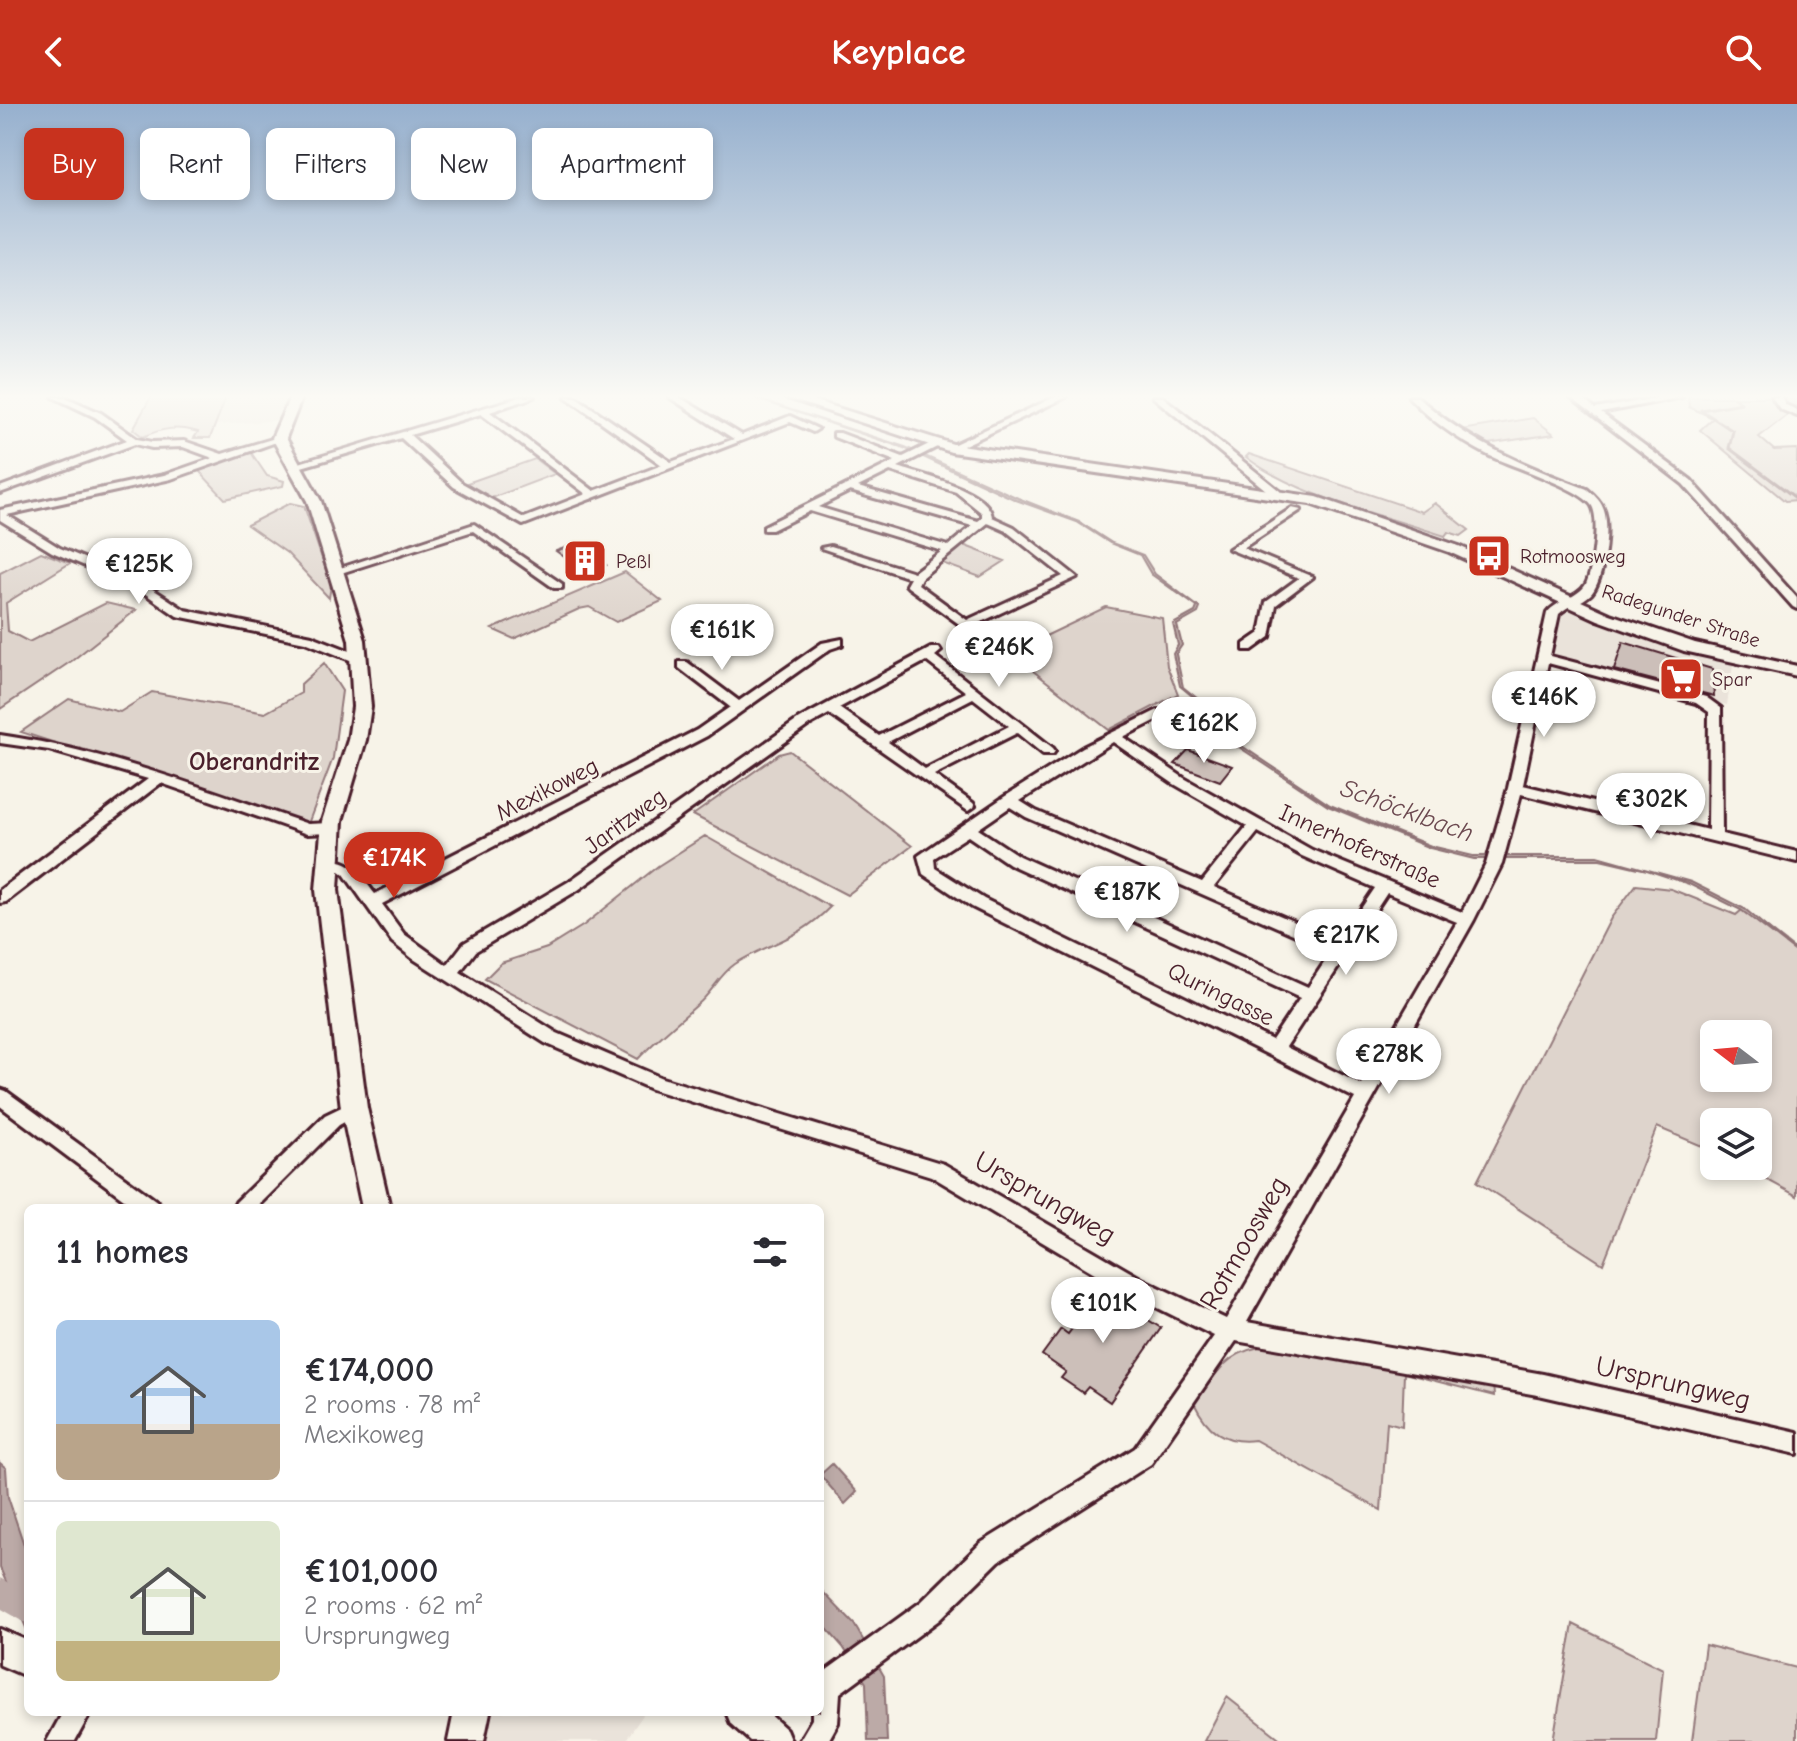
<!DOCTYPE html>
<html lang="en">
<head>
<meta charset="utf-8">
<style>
  :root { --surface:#fff; --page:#f7f7f7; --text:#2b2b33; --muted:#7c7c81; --line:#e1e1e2; --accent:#c8321e }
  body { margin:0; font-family:"Comic Neue",sans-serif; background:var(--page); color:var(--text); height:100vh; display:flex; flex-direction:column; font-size:30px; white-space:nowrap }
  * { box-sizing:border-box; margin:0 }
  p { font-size:26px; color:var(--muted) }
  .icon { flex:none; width:44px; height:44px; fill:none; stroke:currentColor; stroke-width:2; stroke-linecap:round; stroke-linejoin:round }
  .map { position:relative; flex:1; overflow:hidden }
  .drawer { position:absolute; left:24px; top:1100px; width:800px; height:512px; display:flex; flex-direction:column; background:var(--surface); border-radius:12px; box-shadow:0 4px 12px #0003 }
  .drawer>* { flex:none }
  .top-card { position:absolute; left:24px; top:24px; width:800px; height:72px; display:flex; gap:16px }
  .needle { width:52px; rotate:286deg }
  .buttons { position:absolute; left:1700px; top:916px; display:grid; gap:16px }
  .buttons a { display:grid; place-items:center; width:72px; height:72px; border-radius:12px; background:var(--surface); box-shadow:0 4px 12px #0003; font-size:40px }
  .price { position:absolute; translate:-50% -68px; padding:0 18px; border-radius:28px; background:#fff; color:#222; font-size:26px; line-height:52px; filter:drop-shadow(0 2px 4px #0008) }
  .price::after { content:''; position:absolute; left:50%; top:48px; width:24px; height:18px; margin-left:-12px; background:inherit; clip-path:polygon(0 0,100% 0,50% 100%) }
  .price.on { background:var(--accent); color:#fff }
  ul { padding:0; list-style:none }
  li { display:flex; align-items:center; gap:24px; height:200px; padding:0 32px }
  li+li { border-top:2px solid var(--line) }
  li span { display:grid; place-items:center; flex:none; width:224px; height:160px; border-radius:12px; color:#555 }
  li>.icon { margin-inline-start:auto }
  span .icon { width:96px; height:96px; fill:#fffc; stroke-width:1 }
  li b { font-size:34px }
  h2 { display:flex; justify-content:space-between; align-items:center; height:96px; padding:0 32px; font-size:34px }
  .pill { padding:0 28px; border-radius:12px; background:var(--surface); box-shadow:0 4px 12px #0003; font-size:28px; line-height:72px }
  .pill.on { background:var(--accent); color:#fff }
  header { display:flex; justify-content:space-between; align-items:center; height:104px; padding:0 32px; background:var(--accent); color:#fff; font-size:36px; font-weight:600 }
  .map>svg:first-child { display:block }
</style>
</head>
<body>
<header><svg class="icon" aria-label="back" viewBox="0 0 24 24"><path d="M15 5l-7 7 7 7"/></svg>Keyplace<svg class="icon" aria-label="search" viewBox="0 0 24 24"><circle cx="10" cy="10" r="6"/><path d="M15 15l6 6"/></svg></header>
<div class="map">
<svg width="1797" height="1637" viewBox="0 0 1797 1637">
  <rect width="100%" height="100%" fill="#f7f3e8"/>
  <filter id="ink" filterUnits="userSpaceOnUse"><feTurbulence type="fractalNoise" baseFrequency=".0125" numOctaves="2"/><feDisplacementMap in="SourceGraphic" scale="16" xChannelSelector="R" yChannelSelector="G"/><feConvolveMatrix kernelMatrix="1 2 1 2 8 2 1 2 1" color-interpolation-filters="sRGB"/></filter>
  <g filter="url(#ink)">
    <path fill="#eae3da" d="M 289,293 L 281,316 L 215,321 L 226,296 Z
      M 1558,507 L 1570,507 L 1733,561 L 1727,601 L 1547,554 Z
      M 488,1608 L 645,1608 L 627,1634 L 630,1637 L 481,1637 Z"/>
    <path fill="#ded4cc" stroke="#947a7c" stroke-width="2" fill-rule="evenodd" d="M 151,293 L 226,293 L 210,334 L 194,334 L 198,328 C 177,322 162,324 143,333 L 133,325 Z
      M 1688,293 L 1797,293 L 1797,303 L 1759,333 L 1774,346 L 1797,345 L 1797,396 L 1785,397 L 1700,326 L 1713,314 L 1689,303 Z
      M 1533,314 L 1554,330 L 1481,341 L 1455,327 Z
      M 250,347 L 267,372 L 284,377 L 283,382 L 225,395 L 199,367 Z
      M 1249,350 L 1422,408 L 1435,399 L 1469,426 L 1461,432 L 1448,428 L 1445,432 C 1380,410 1296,392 1246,353 Z
      M 535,355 L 555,370 L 489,395 L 467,379 Z
      M 290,399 L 304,402 L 331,481 L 329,494 L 287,449 L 247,421 Z
      M 963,441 L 1005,457 L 980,473 L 942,459 Z
      M 41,448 L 70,459 L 6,499 L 8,527 L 29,538 L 106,499 L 136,506 L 73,556 L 0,605 L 0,469 Z
      M 625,468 L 662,497 L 616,518 L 589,503 L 579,505 L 514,535 L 492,525 Z
      M 1106,503 L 1162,514 L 1167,562 L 1178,590 L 1109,626 L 1010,549 Z
      M 324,559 L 342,587 L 333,654 L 308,720 L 21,628 L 69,595 L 120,608 L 152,588 L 265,609 L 301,589 L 301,580 Z
      M 790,647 L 912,742 L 847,791 L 693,711 L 779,650 Z
      M 705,732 L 830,803 C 797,837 770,838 735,860 C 719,871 712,889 697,901 C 677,919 657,935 638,955 L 485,875 L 501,859 L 547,844 L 584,821 L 658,762 Z
      M 1636,781 L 1671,785 L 1736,811 L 1743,805 L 1797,847 L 1797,1092 L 1742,1062 L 1758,1062 L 1758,1018 L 1714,1018 L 1714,1047 L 1657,1023 L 1603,1160 L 1477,1078 L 1611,814 ZM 1714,930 L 1758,930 L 1758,974 L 1714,974 Z
      M 1272,1241 L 1493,1279 L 1494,1292 L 1404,1269 L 1402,1322 L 1387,1318 L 1381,1406 L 1255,1336 C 1224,1340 1207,1326 1194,1299 C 1220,1265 1227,1246 1272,1241 Z
      M 1573,1520 L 1663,1565 L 1656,1637 L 1553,1637 Z
      M 1705,1541 L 1797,1564 L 1797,1637 L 1692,1637 Z
      M 1227,1593 L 1283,1637 L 1204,1637 Z"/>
    <path fill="#bcaaa7" stroke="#8e7275" stroke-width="2" d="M 751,293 L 905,343 L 1018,394 L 1079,418 L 1112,439 L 1143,451 L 1155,470 L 1200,504 L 1198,509 L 1177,521 L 1182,541 L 1176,550 L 1183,583 L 1229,620 L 1239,640 L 1330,701 L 1431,742 L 1473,752 L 1598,752 L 1691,778 L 1745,805 L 1797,849 L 1741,806 L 1689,780 L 1647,766 L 1600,755 L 1474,755 L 1430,744 L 1328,702 L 1236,641 L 1225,619 L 1180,582 L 1173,550 L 1178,541 L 1173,520 L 1195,508 L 1197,503 L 1151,470 L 1140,451 L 1110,439 L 1077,418 L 1016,396 L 904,344 Z
      M 0,1359 L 6,1364 L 8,1393 L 28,1453 L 28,1528 L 0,1464 Z
      M 832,1360 L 857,1388 L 845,1400 L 820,1371 Z
      M 820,1485 L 854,1520 L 884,1572 L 887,1637 L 868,1637 L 866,1579 L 843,1543 L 820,1517 Z"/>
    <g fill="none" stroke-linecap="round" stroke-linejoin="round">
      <path stroke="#8e7275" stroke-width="3" d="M 1733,293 L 1741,299 L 1701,306 L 1733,327 L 1729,344 L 1797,395"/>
      <path fill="#bcaaa7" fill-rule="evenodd" d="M 0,1474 L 28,1490 L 28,1520 L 0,1504 Z"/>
    </g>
    <path fill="#ccbfb9" stroke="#4a1f2b" stroke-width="2" d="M 575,440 L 606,461 L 587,469 L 556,447 Z
      M 1623,538 L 1712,565 L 1714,592 L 1614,566 Z
      M 1188,646 L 1232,662 L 1220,677 L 1175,660 Z
      M 1102,1184 L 1121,1197 L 1125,1192 L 1146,1206 L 1142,1212 L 1161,1224 L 1110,1298 L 1088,1283 L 1083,1289 L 1061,1274 L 1066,1268 L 1042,1251 L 1061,1225 L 1068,1230 Z"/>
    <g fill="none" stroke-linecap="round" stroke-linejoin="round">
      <g stroke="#4a1f2b" stroke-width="6">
        <path id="minor" d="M 53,293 L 65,293 L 101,309 L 137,335 L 152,338 L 184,337 L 222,350 L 282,332 L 282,336 L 171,375 L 7,411 L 60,444 L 145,480 L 185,506 L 312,532 L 363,552 L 363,558 L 355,558 L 305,538 L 177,512 L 137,484 L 52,448 L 0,416 L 0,406 L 164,371 L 213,354 L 183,343 L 152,344 L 135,340 L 0,389 L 0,383 L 127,336 L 95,313 Z
          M 520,293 L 534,293 L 490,308 L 594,387 L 662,361 L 566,293 L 576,293 L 671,358 L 734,335 L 669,293 L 679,293 L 742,331 L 790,312 L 818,325 L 813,328 L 790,318 L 523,421 L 454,383 L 401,334 L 298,364 L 289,362 ZM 481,310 L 586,390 L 524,414 L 462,379 L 410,331 Z
          M 1055,293 L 1066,293 L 954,346 L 946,344 Z
          M 1153,293 L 1163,293 L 1280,387 L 1280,391 L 1272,391 Z
          M 1409,293 L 1418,293 C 1467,338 1525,362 1587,385 C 1593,390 1600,396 1603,404 C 1611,421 1604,476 1591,490 C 1582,499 1568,501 1559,510 L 1550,552 L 1706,593 L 1721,604 L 1722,730 L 1797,748 L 1797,758 L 1521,690 L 1502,760 L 1474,816 L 1247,1218 L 1543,1270 L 1797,1328 L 1797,1350 L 1543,1292 L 1236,1237 L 1151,1360 L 999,1457 L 939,1516 L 840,1589 L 838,1619 L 828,1637 L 799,1637 L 812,1615 L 812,1608 L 820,1608 L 820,1571 L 921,1498 L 981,1439 L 1135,1344 L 1214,1232 L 1130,1190 L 931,1072 L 651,985 L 545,939 L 412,854 L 392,838 L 344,770 L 340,767 L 327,770 L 319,765 C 344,742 361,772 375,790 L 697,626 L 730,603 L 679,564 L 679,558 L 687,558 L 739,597 L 822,539 L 842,535 L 842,541 L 830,545 L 707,632 L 382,800 L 404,830 L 447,861 L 464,839 L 568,778 L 799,615 L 931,544 L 939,544 L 941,547 L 935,552 L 1053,644 L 1055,647 L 1053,650 L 1043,650 L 1017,629 L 934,671 L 973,699 L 975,702 L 968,707 L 829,610 L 809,621 L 578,786 L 476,847 L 460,868 L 557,929 L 662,974 L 944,1060 L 1144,1176 L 1226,1215 L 1355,994 L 972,803 L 923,770 L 918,752 L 1004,693 L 1083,643 L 1158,606 L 1165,610 L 1163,613 L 1123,633 L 1184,674 L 1312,746 L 1462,808 L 1486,760 L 1508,684 L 1547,509 C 1557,496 1578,494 1586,480 C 1593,466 1600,416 1592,402 C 1581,384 1510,362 1488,351 C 1459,336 1431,317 1409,293 ZM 926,557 L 966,588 L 879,632 L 839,604 ZM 1548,559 L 1696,599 L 1709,608 L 1708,726 L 1523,681 ZM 973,594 L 1009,622 L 925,665 L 888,638 ZM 1113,638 L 1174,680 L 1247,722 L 1202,778 L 1036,707 L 1020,697 ZM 1010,703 L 1026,713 L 1332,847 L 1308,883 L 1019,752 L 978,725 ZM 1258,728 L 1302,752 L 1375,784 L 1339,837 L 1214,783 ZM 968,732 L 1009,760 L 1300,894 L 1272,936 L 984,795 L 935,764 L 934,754 ZM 1387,789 L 1457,818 L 1362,981 L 1286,943 Z
          M 1570,293 L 1580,293 L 1595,305 L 1662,293 L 1682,293 L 1601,309 L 1691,376 L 1797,494 L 1797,505 L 1793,503 L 1683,380 Z
          M 1772,293 L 1781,293 L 1786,301 L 1797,306 L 1797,312 L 1780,305 Z
          M 834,329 L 840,329 L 903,353 L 933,338 L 939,338 L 939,342 L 898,363 C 921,371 989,385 992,413 L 1014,423 L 1077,473 L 966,525 L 908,483 L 906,481 L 910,474 L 821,444 L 831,442 L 914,468 L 942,447 L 810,407 L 772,426 L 764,426 L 764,422 L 895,357 L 834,333 ZM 890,367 L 956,388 L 982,409 L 982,414 L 978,417 L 858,383 ZM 850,387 L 972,422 L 948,442 L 818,403 ZM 988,419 L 1006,427 L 1063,472 L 967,516 L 918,480 L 921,474 Z
          M 1292,404 L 1301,406 L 1243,444 L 1313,473 L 1276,501 L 1270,533 L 1252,546 L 1244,546 L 1244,540 L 1260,529 L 1266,498 L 1299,474 L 1229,445 Z
          M 474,420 L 562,480 L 562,484 L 554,484 L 473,427 L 341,469 L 331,467 Z
          M 0,631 C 106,646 207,686 308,720 L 330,719 L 337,724 L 330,729 L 307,730 L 161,679 L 6,798 L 0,799 L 0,786 L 148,675 L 49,646 L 0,639 Z
          M 0,985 L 6,987 L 158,1098 L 161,1104 L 136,1104 L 0,1002 Z
          M 354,997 L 361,999 L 363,1004 L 361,1009 L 339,1021 L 256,1104 L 233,1104 L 236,1098 L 325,1011 Z
          M 63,1608 L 91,1608 L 75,1637 L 47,1637 Z"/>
      </g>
      <g stroke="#4a1f2b" stroke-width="6">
        <path id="tertiary" d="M 726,1608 L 767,1608 L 786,1625 L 791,1637 L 750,1637 L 731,1620 Z"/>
      </g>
      <g stroke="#4a1f2b" stroke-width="6">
        <path id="secondary" d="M 290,293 L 302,293 L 286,334 L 321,397 L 365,536 L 371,603 L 366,636 L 342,717 L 338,786 L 367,1004 L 390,1104 L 362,1104 L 341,1004 L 316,786 L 322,717 L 348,636 L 353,603 L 349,536 L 307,397 L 272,334 Z
          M 784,293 L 803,293 L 953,340 L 1317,393 L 1459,442 L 1610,510 L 1695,539 L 1797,562 L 1797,572 L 1684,547 L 1598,516 L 1449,448 L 1310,400 L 951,348 Z
          M 0,1525 L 28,1537 L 28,1573 L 0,1561 Z
          M 454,1608 L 490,1608 L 484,1637 L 448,1637 Z"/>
      </g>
      <use href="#minor" fill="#f7f3e8" fill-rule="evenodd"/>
      <use href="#tertiary" fill="#f7f3e8" fill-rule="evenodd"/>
      <use href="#secondary" fill="#f7f3e8" fill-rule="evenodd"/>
    </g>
  </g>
  <linearGradient id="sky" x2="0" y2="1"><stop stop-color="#96b0ce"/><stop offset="0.56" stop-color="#fbfaf5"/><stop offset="1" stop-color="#fbfaf5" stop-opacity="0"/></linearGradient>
  <rect width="1797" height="522" fill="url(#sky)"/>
  <defs>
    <g id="bus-square" transform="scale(2.3)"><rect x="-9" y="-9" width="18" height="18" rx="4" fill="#c8321e" stroke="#f7f3e8"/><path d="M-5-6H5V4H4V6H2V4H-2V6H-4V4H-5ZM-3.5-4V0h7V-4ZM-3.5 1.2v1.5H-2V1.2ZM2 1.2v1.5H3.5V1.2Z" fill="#fff"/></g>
    <g id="building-square" transform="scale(2.3)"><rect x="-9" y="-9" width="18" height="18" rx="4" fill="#c8321e" stroke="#f7f3e8"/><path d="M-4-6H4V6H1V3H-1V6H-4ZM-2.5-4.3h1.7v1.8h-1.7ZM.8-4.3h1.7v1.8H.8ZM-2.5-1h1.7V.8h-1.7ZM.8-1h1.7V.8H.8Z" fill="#fff"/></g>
    <g id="supermarket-square" transform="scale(2.3)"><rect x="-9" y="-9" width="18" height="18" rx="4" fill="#c8321e" stroke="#f7f3e8"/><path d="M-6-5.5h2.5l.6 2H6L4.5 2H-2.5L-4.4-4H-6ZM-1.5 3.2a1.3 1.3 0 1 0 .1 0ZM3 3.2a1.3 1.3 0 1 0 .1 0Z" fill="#fff"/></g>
  </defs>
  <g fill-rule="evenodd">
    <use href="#bus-square" x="1489" y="452"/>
    <use href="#building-square" x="585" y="457"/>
    <use href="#supermarket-square" x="1681" y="575"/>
  </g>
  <g text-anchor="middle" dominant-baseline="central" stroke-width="6" stroke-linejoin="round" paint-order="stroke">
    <g font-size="20" fill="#4a1f2b" stroke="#f7f3e8" text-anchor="start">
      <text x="1520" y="452">Rotmoosweg</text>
      <text x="616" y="457">Peßl</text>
      <text x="1712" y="575">Spar</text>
    </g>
    <g font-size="20" fill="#4a1f2b" stroke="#f7f3e8">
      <text transform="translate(1681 512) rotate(18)">Radegunder Straße</text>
    </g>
    <g font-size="24" fill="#4a1f2b" stroke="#f7f3e8">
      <text transform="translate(547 685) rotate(-27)">Mexikoweg</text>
      <text transform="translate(625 717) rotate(-36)">Jaritzweg</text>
      <text transform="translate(1360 742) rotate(24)">Innerhoferstraße</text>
      <text transform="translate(1221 890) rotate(26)">Quringasse</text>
    </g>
    <g font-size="26" font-weight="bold" fill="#4a1f2b" stroke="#f7f3e8">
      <text x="254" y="658">Oberandritz</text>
    </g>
    <g font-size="26" font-style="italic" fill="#6c4950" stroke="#f7f3e8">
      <text transform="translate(1407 707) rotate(20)">Schöcklbach</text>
    </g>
    <g font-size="28" fill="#4a1f2b" stroke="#f7f3e8">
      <text transform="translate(1045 1094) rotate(30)">Ursprungweg</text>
      <text transform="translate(1244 1139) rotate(-60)">Rotmoosweg</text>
      <text transform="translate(1673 1279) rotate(13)">Ursprungweg</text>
    </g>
  </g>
</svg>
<div class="buttons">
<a><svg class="needle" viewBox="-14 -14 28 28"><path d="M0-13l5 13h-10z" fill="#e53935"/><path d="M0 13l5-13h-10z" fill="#7c7c81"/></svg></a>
<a><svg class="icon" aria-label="layers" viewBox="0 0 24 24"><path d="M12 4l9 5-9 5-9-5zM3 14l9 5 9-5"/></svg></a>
</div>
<b class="price" style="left:139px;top:502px">€125K</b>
<b class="price" style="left:722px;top:568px">€161K</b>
<b class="price" style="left:999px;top:585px">€246K</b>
<b class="price" style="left:1544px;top:635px">€146K</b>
<b class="price" style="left:1204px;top:661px">€162K</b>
<b class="price" style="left:1651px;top:737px">€302K</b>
<b class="price on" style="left:394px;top:796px">€174K</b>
<b class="price" style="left:1127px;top:830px">€187K</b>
<b class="price" style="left:1346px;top:873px">€217K</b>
<b class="price" style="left:1389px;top:992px">€278K</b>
<b class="price" style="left:1103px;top:1241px">€101K</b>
<div class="top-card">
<a class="pill on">Buy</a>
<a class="pill">Rent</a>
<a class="pill">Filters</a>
<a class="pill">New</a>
<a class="pill">Apartment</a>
</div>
<section class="drawer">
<h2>11 homes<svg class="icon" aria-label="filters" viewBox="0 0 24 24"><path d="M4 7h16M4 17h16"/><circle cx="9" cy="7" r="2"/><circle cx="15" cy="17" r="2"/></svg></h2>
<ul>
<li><span style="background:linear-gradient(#a9c7e8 65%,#b9a48a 0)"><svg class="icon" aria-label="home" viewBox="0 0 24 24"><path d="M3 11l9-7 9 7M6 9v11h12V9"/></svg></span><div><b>€174,000</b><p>2 rooms · 78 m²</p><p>Mexikoweg</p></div></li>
<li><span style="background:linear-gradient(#dfe7d0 75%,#c2b280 0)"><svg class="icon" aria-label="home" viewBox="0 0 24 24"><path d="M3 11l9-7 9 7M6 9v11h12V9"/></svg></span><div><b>€101,000</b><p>2 rooms · 62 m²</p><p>Ursprungweg</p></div></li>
</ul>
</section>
</div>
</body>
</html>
